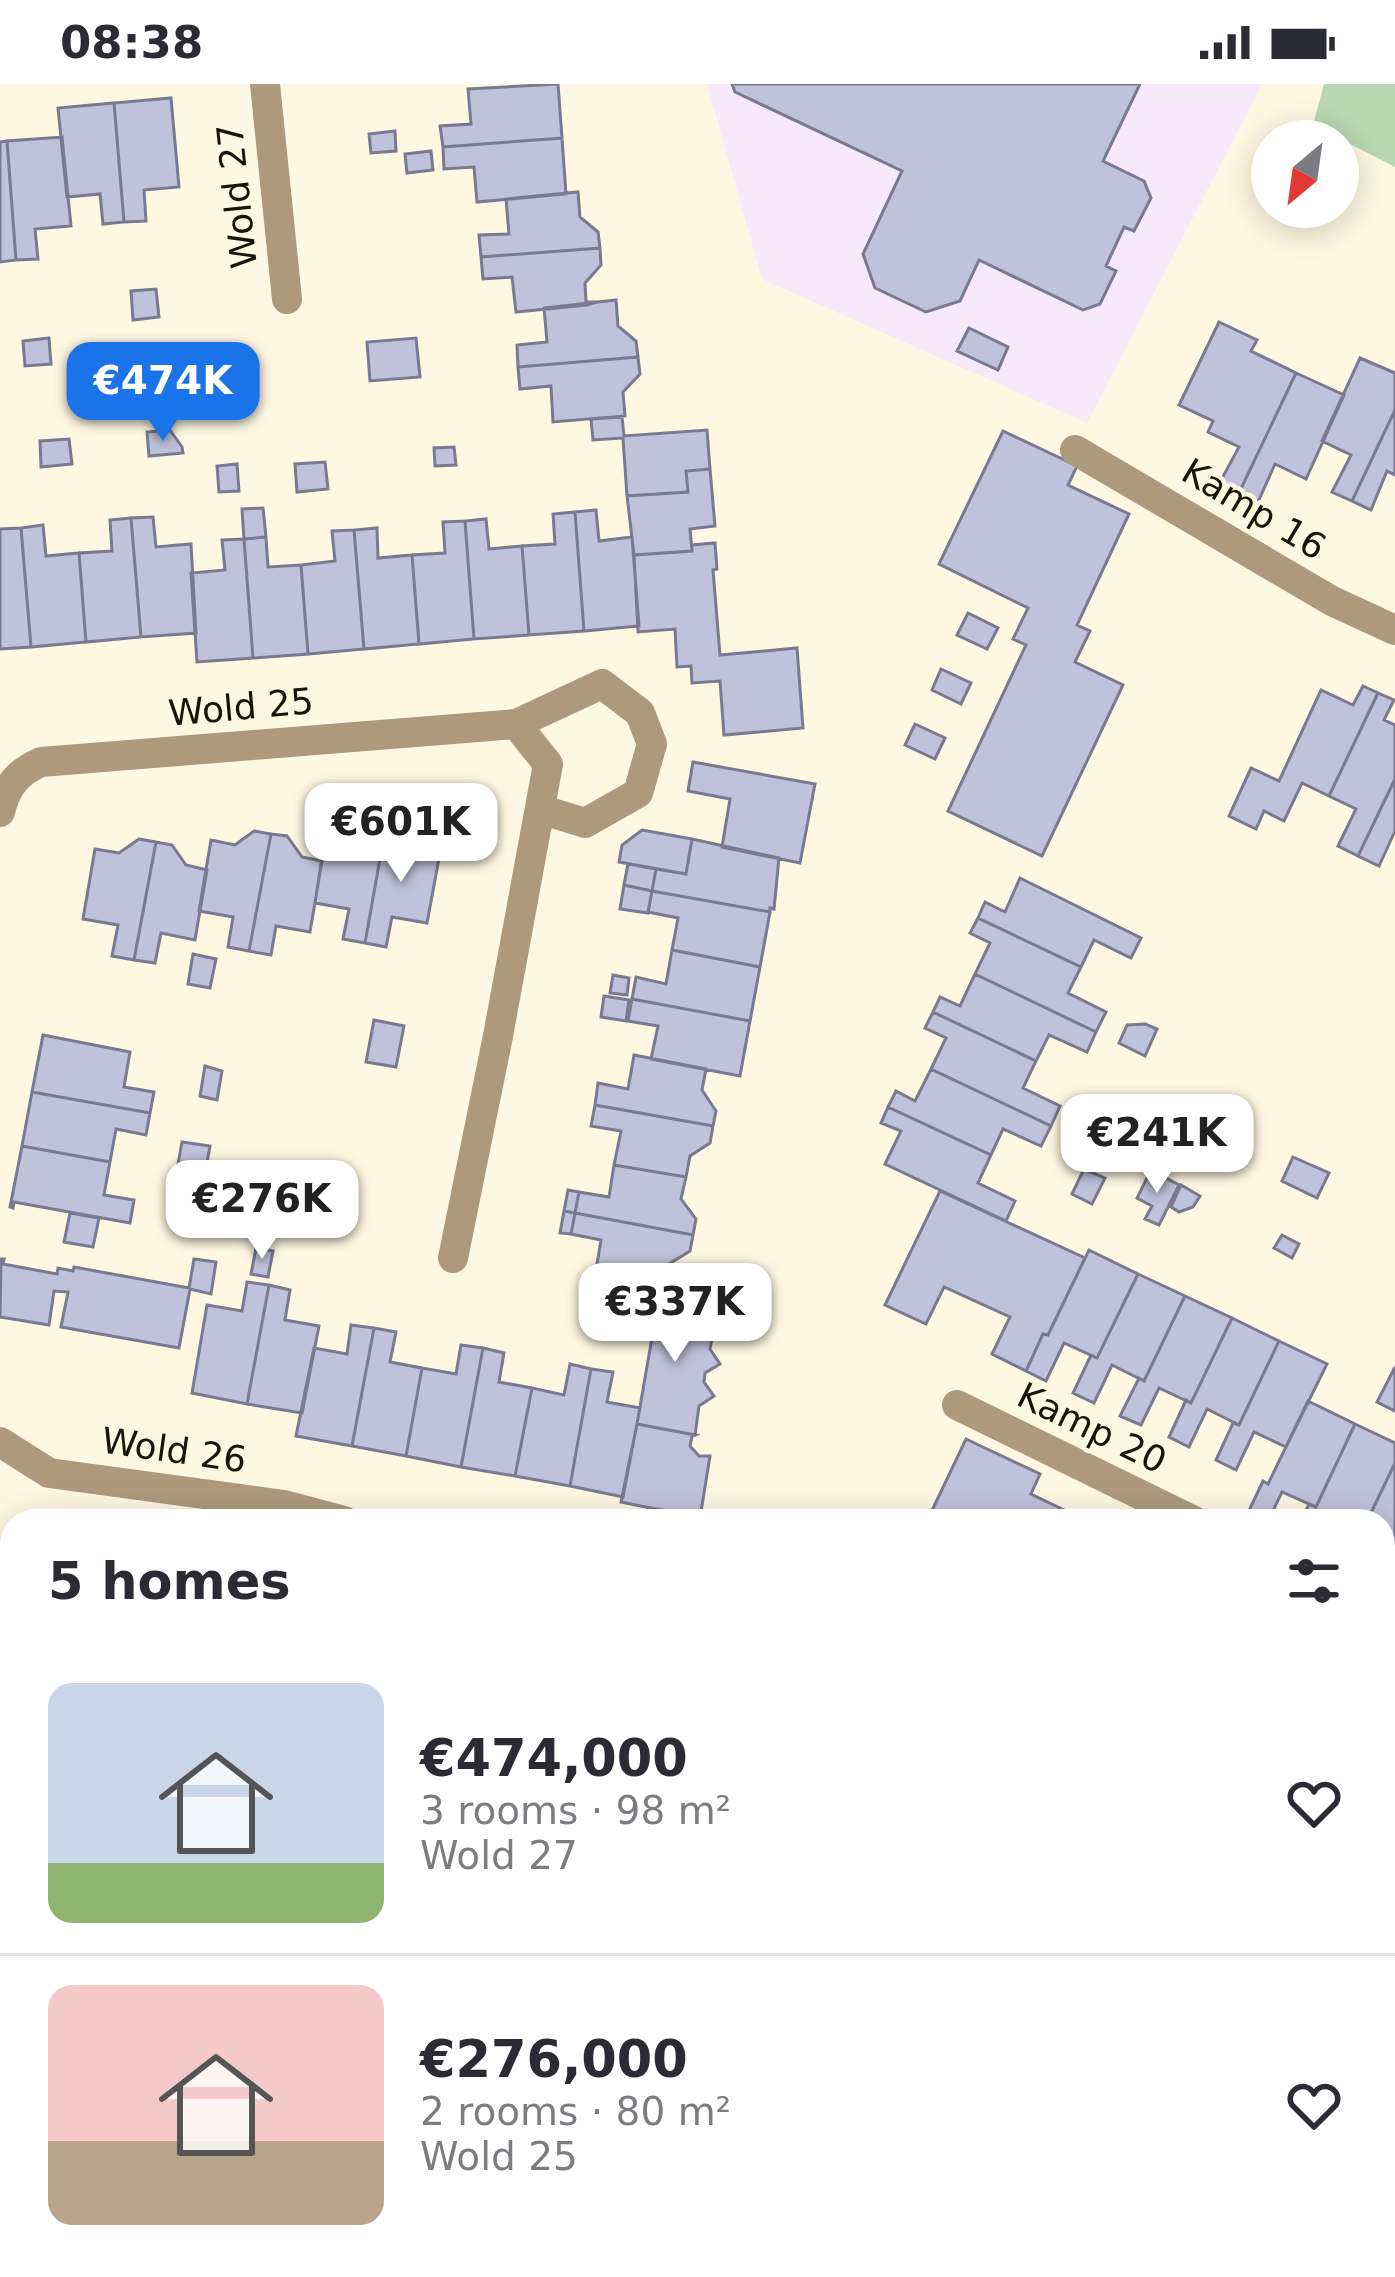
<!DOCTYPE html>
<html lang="en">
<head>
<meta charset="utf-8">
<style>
  :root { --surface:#fff; --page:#f7f7f7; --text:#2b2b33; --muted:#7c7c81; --line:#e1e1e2; --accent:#1a73e8 }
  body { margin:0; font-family:"DejaVu Sans",sans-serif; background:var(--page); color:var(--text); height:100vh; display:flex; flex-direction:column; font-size:45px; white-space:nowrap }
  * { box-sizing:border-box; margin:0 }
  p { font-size:39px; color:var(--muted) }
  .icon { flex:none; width:66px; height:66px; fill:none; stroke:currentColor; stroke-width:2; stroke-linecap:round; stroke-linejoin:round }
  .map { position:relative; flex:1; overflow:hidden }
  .side { position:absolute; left:0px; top:1425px; width:1395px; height:768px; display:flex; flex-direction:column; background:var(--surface); border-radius:36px 36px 0 0; box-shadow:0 6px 30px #0003 }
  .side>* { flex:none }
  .needle { width:78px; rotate:209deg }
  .fabs { position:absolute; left:1251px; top:36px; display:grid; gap:24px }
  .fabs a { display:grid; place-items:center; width:108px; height:108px; border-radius:50%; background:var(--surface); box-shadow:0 6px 30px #0003; font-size:60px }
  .price { position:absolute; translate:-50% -102px; padding:0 27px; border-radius:24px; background:#fff; color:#222; font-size:39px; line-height:78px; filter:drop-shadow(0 3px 6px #0008) }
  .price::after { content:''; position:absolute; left:50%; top:72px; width:36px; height:27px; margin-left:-18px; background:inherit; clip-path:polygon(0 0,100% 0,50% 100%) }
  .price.selected { background:var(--accent); color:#fff }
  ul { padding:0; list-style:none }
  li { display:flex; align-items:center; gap:36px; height:300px; padding:0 48px }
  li+li { border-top:3px solid var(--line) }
  li span { display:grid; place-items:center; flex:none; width:336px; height:240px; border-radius:24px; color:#555 }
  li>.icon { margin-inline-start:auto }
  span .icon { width:144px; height:144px; fill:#fffc; stroke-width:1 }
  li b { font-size:51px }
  h2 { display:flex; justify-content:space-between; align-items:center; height:144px; padding:0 48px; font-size:51px }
  .status { display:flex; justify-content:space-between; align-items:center; height:84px; padding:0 60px; background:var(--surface); direction:ltr }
  .status svg { height:33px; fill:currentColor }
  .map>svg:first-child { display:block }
</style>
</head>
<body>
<div class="status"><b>08:38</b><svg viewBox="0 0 49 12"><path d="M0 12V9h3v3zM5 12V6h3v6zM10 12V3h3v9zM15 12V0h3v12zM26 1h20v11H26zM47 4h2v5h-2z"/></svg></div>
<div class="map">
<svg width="1395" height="2193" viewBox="0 0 1395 2193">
  <rect width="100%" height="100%" fill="#fef8e3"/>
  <path fill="#f7e8fb" d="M 707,0 L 1262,0 L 1087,339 L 762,195 Z"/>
  <path fill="#b8d8b1" d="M 1324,0 L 1395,0 L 1395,83 L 1313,41 Z
    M 867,2181 L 1303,2181 L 1297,2193 L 872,2193 Z"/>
  <path fill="#c0c1da" stroke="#797990" stroke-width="3" d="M 558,0 L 562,54 L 443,63 L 440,42 L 471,40 L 468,5 Z
    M 732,0 L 1140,0 L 1103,77 L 1144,97 L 1151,114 L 1134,147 L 1124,143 L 1106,182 L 1116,187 L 1100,220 L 1083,226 L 979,176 L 960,217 L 926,228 L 875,204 L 863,170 L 902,87 L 735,8 Z
    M 171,14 L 179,103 L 144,106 L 146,137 L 124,138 L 114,19 Z
    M 114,19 L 124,138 L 103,140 L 100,110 L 67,113 L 58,24 Z
    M 395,47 L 396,67 L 371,69 L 369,50 Z
    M 62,53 L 71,142 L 35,145 L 38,175 L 16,176 L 7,57 Z
    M 562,54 L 566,110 L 477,118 L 474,83 L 444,85 L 443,63 Z
    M 7,57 L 16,176 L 0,178 L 0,58 Z
    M 431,67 L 433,86 L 407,89 L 405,70 Z
    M 578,108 L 580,133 L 598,148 L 600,164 L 481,173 L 479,151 L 509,150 L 506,115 Z
    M 600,164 L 601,181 L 585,199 L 586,218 L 597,218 L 587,221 L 516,228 L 512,193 L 483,195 L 481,173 Z
    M 156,205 L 159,233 L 133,236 L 131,207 Z
    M 616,216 L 618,242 L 636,257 L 638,273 L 518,283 L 517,261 L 547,258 L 544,224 Z
    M 1219,238 L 1257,256 L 1251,267 L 1296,289 L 1239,409 L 1219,400 L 1239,363 L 1208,348 L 1213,337 L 1179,321 Z
    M 969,244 L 1008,263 L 998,286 L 957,267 Z
    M 49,254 L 51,280 L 25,282 L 23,257 Z
    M 416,254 L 420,293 L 370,297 L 367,258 Z
    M 638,273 L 640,290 L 623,308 L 625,332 L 553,338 L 551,302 L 520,305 L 518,283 Z
    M 1360,274 L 1395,289 L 1395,326 L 1352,417 L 1332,408 L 1351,371 L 1322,357 Z
    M 1296,289 L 1344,311 L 1306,395 L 1275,380 L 1258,418 L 1239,409 Z
    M 1395,326 L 1395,391 L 1387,387 L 1371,426 L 1352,417 Z
    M 622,333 L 624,352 L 707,346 L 710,385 L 686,387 L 688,408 L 627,412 L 623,354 L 593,356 L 591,335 Z
    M 170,346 L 182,363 L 183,369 L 149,372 L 147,348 Z
    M 1003,347 L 1077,382 L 1068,401 L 1129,430 L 1077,541 L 1090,547 L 1075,578 L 1123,601 L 1042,772 L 948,727 L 1026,561 L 1013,555 L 1028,524 L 939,480 Z
    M 69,355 L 72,380 L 41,383 L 40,357 Z
    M 454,363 L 456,381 L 435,382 L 434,364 Z
    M 325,378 L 328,405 L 297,408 L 295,380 Z
    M 237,380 L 239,407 L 219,408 L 217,382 Z
    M 710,385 L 715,442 L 690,445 L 692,467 L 634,471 L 627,412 L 688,408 L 686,387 Z
    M 263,424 L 266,453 L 244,455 L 242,425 Z
    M 596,426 L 599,457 L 632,453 L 639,542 L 584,547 L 575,428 Z
    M 575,428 L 584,547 L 529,551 L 522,462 L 555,460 L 553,430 Z
    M 153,433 L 156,463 L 191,460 L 196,549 L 141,553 L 131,434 Z
    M 131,434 L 141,553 L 86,558 L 79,469 L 112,467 L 110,436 Z
    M 486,435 L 489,465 L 522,462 L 529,551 L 474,555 L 465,437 Z
    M 465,437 L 474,555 L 419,560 L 412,471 L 445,469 L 443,438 Z
    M 43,441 L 46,472 L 79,469 L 86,558 L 31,563 L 21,444 Z
    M 21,444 L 31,563 L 0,565 L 0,445 Z
    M 377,444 L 378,474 L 412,471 L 419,560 L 364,565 L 354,446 Z
    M 354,446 L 364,565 L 308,570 L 301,481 L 335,477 L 332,447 Z
    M 266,453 L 268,483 L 301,481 L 308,570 L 253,574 L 244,455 Z
    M 244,455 L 253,574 L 197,578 L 191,489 L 225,486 L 222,456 Z
    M 715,459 L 717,485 L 713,486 L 720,571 L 797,564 L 803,644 L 724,651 L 720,597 L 692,599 L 691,582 L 677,583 L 675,545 L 638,548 L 634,471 L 692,467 L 692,461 Z
    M 968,529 L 998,544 L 987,565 L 957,551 Z
    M 941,585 L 971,599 L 961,620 L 932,606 Z
    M 1363,602 L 1378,609 L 1329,712 L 1302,699 L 1284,737 L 1264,727 L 1256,745 L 1229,732 L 1251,684 L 1279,697 L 1321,606 L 1353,621 Z
    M 1378,609 L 1394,616 L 1384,636 L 1395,641 L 1395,695 L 1358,772 L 1338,762 L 1356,725 L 1329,712 Z
    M 915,640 L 945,654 L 935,675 L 905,661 Z
    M 693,678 L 815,700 L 800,779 L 722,763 L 730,715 L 688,707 Z
    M 1395,695 L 1395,747 L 1379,782 L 1358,772 Z
    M 370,738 L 386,741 L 365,859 L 343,855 L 349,825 L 315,819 L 326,748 L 351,752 Z
    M 386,741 L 403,744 L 415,765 L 440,769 L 427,839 L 392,833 L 386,863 L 365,859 Z
    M 642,746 L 692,755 L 686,790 L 619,778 L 622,761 Z
    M 254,747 L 271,750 L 249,867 L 228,863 L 233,833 L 199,827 L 211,756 L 235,761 Z
    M 271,750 L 287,752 L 302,773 L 322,777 L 310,848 L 276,842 L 271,871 L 249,867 Z
    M 139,755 L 156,758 L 134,876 L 112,872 L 118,841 L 83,835 L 95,765 L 119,769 Z
    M 692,755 L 779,774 L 774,825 L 770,824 L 770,828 L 652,807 L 656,785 L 686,790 Z
    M 156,758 L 172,761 L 186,781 L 207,786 L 195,856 L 161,849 L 155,879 L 134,876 Z
    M 628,780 L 656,785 L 652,807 L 624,801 Z
    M 1020,794 L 1141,854 L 1131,874 L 1094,856 L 1081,883 L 978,834 L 985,818 L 1005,828 Z
    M 624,801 L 652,807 L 648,829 L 620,825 Z
    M 652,807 L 770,828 L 760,883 L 672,866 L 678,834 L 648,828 Z
    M 978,834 L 1081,883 L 1068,909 L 1106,928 L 1096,948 L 975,890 L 990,859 L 970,849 Z
    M 672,866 L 760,883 L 750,937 L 632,915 L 636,893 L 666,900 Z
    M 193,870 L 216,875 L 210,904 L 188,900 Z
    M 975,890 L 1096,948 L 1087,968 L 1049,951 L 1036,977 L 933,928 L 940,913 L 960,922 Z
    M 613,891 L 629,894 L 627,911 L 610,909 Z
    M 604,912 L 629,916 L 626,937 L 601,933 Z
    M 632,915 L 750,937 L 740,992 L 651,975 L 658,942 L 628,937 Z
    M 933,928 L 1036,977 L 1023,1004 L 1060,1022 L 1051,1042 L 931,985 L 946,954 L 925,944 Z
    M 374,936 L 404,942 L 396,983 L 366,978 Z
    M 1145,940 L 1157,945 L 1145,972 L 1119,959 L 1127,941 Z
    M 43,951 L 130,968 L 124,1003 L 154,1008 L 150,1029 L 32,1008 Z
    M 634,971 L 706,985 L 702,1006 L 716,1027 L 713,1042 L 595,1021 L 598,999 L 628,1005 Z
    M 205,982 L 222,987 L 217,1016 L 200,1012 Z
    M 931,985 L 1051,1042 L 1041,1062 L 1003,1045 L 991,1071 L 888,1023 L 896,1007 L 915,1017 Z
    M 32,1008 L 150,1029 L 146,1051 L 116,1045 L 110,1078 L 22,1062 Z
    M 595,1021 L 713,1042 L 710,1059 L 690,1072 L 686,1093 L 614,1081 L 621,1047 L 591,1042 Z
    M 888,1023 L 991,1071 L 978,1099 L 1015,1117 L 1006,1137 L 885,1080 L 901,1047 L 881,1039 Z
    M 1091,1035 L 1115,1047 L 1111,1071 L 1080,1057 Z
    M 182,1058 L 210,1062 L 204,1095 L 176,1091 Z
    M 22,1062 L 110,1078 L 104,1111 L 134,1116 L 130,1139 L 14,1118 L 13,1124 L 10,1123 Z
    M 1293,1073 L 1329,1089 L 1317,1114 L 1282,1097 Z
    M 614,1081 L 686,1093 L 681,1115 L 696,1135 L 693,1151 L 575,1129 L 579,1108 L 609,1113 Z
    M 1084,1085 L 1105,1094 L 1092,1120 L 1072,1110 Z
    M 1151,1086 L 1179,1101 L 1159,1141 L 1145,1135 L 1152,1122 L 1137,1114 Z
    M 1181,1101 L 1200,1112 L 1193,1123 L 1179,1128 L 1171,1123 Z
    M 568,1106 L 579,1108 L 575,1129 L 564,1127 Z
    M 940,1107 L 1085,1174 L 1048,1251 L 1043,1250 L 1026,1287 L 992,1270 L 1010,1233 L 944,1203 L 926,1240 L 885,1221 Z
    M 564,1127 L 575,1129 L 571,1150 L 560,1149 Z
    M 70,1129 L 99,1134 L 93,1163 L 64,1158 Z
    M 575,1129 L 693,1151 L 690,1167 L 669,1180 L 665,1205 L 595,1192 L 601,1156 L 571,1150 Z
    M 1282,1151 L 1299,1160 L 1292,1174 L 1274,1164 Z
    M 256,1164 L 273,1167 L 268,1193 L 251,1190 Z
    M 1089,1166 L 1138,1190 L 1097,1274 L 1064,1259 L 1046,1297 L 1026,1287 L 1043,1250 L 1048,1251 Z
    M 1,1175 L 4,1175 L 3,1180 L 57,1190 L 58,1184 L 73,1187 L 74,1183 L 189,1204 L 194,1175 L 216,1178 L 211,1210 L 190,1205 L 179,1264 L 61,1243 L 68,1208 L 54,1207 L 49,1241 L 0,1233 Z
    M 1138,1190 L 1185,1212 L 1144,1297 L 1112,1281 L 1094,1319 L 1073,1309 L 1091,1271 L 1097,1274 Z
    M 247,1198 L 269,1201 L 247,1320 L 192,1309 L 207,1221 L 242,1227 Z
    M 631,1198 L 662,1205 L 658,1224 L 716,1235 L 710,1265 L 720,1280 L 705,1289 L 704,1298 L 714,1312 L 699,1322 L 695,1351 L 637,1340 L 657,1225 L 627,1220 Z
    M 269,1201 L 290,1206 L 285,1236 L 319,1242 L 302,1329 L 247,1320 Z
    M 1185,1212 L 1232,1234 L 1191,1319 L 1159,1304 L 1141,1341 L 1120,1332 L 1139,1294 L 1144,1297 Z
    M 1232,1234 L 1279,1257 L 1239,1341 L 1207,1325 L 1189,1363 L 1169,1353 L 1186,1316 L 1191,1319 Z
    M 351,1241 L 374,1244 L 352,1362 L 296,1352 L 314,1264 L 347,1270 Z
    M 374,1244 L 396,1248 L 390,1278 L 422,1284 L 406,1372 L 352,1362 Z
    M 1279,1257 L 1327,1280 L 1286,1363 L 1254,1348 L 1236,1386 L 1216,1376 L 1233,1339 L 1239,1341 Z
    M 461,1261 L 483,1264 L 461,1383 L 406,1372 L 422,1284 L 456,1290 Z
    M 483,1264 L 504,1269 L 499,1298 L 532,1304 L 515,1392 L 461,1383 Z
    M 570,1280 L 591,1285 L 570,1402 L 515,1392 L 532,1304 L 564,1311 Z
    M 1395,1283 L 1395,1327 L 1377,1318 Z
    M 591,1285 L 613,1288 L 607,1318 L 640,1324 L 623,1413 L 570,1402 Z
    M 1308,1317 L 1355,1340 L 1316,1423 L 1282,1408 L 1268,1437 L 1245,1435 L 1263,1397 L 1268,1400 Z
    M 637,1340 L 695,1351 L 692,1352 L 690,1362 L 699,1372 L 710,1372 L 700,1434 L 621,1418 Z
    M 1355,1340 L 1395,1359 L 1395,1379 L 1367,1437 L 1344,1437 L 1329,1430 L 1326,1437 L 1301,1437 L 1309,1420 L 1316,1423 Z
    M 966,1355 L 1040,1390 L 1031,1410 L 1087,1437 L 927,1437 Z
    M 1395,1379 L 1395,1461 L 1383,1455 L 1383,1437 L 1367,1437 Z
    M 657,1425 L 697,1433 L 699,1437 L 654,1437 Z
    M 0,1496 L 7,1500 L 12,1498 L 12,1567 L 0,1593 Z
    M 12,1567 L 12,1615 L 0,1609 L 0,1593 Z
    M 1390,1672 L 1395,1675 L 1395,1776 L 1383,1771 L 1383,1687 Z
    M 5,1946 L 12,1950 L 11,1997 L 0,1991 L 0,1956 Z
    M 1383,1946 L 1395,1952 L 1395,1973 L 1392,1980 L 1383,1976 Z
    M 11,1997 L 12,2124 L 10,2129 L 0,2124 L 0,2021 Z
    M 105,2181 L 169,2181 L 163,2193 L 100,2193 Z
    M 169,2181 L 229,2181 L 223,2193 L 163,2193 Z
    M 229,2181 L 291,2181 L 285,2193 L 223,2193 Z
    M 350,2181 L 417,2181 L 413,2193 L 345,2193 Z
    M 690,2181 L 754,2181 L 759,2193 L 661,2193 Z"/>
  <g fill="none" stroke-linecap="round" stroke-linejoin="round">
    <path stroke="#ad9a7d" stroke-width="30" d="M 265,0 L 287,215
      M 1075,366 L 1332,517 L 1395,546
      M 516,640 L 602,600 L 640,629 L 652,660 L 638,709 L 585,739 L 540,725
      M 0,728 C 6,702 18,688 41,678 L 516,640 L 548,680 L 498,952 L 453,1174
      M 957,1321 L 1194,1437
      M 0,1358 L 49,1389 L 284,1421 L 344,1437
      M 1383,1532 L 1395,1538
      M 495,2193 L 501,2181"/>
  </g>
  <g text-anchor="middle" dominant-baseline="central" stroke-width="9" stroke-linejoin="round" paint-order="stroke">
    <g font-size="36" fill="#17150b" stroke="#fef8e3">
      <text transform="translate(237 112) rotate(-96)">Wold 27</text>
      <text transform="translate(1254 425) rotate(31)">Kamp 16</text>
      <text transform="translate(241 623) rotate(-5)">Wold 25</text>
      <text transform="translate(1092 1344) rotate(26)">Kamp 20</text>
      <text transform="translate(174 1366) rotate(8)">Wold 26</text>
    </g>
  </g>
</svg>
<div class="fabs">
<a><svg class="needle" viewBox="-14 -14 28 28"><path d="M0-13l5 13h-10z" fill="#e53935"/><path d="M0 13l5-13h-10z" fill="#7c7c81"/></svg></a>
</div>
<b class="price selected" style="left:163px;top:360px">€474K</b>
<b class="price" style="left:401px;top:801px">€601K</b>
<b class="price" style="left:1157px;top:1112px">€241K</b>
<b class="price" style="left:262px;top:1178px">€276K</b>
<b class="price" style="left:675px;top:1281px">€337K</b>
<section class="side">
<h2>5 homes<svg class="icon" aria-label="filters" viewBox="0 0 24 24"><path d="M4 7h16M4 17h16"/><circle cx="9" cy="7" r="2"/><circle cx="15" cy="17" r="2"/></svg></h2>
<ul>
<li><span style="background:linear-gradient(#c9d6e8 75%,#8fb573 0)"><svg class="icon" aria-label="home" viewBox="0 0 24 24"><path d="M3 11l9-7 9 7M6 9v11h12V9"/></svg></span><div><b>€474,000</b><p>3 rooms · 98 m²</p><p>Wold 27</p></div><svg class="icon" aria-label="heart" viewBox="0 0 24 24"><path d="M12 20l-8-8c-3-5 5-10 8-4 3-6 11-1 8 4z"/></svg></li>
<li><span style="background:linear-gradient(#f6c9c9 65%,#b9a48a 0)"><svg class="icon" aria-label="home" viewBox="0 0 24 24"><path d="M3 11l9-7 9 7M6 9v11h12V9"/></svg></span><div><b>€276,000</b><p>2 rooms · 80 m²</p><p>Wold 25</p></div><svg class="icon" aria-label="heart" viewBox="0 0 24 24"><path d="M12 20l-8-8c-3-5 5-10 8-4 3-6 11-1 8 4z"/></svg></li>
</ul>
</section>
</div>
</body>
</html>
